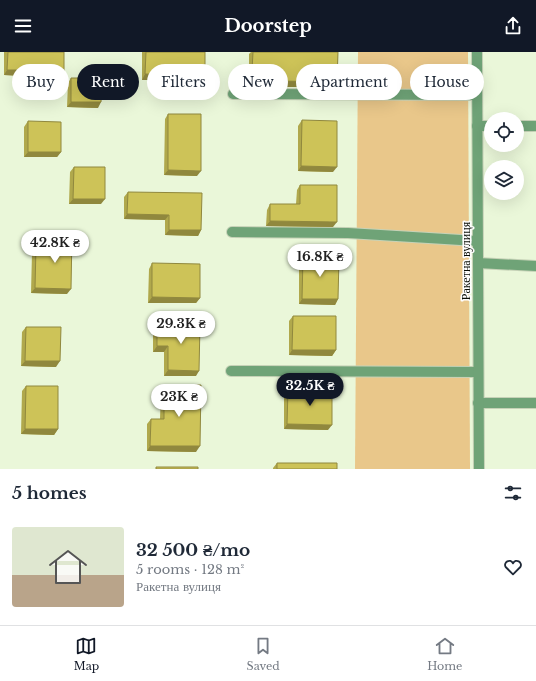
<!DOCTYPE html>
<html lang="en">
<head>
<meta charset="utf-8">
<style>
  :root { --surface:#fff; --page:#f2f2f3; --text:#1f2937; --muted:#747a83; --line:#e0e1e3; --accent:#111827 }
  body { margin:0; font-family:"Libre Baskerville",serif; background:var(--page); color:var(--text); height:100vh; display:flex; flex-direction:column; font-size:15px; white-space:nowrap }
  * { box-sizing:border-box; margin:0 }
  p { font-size:13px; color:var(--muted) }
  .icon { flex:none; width:22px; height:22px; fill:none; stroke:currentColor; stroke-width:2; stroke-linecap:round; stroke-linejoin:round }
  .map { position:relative; height:417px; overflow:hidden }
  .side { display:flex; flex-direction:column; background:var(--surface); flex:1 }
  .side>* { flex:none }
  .hud { position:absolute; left:12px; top:12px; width:512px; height:36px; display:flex; gap:8px }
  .tools { position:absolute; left:484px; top:60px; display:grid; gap:8px }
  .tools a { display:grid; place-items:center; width:40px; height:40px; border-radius:50%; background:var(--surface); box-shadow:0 4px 16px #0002; font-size:20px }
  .price { position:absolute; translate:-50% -34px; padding:0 9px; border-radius:14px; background:#fff; color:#222; font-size:13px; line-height:26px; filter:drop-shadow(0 1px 2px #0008) }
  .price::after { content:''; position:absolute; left:50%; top:24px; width:12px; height:9px; margin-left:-6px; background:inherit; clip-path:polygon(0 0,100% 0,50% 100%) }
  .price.selected { background:var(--accent); color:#fff }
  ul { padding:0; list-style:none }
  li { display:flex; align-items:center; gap:12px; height:100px; padding:0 12px }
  li span { display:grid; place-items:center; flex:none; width:112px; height:80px; border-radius:4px; color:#555 }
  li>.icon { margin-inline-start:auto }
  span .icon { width:48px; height:48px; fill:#fffc; stroke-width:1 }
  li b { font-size:17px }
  h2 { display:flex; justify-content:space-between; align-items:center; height:48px; padding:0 12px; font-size:17px }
  .chip { padding:0 14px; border-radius:18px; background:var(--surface); box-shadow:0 4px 16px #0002; font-size:14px; line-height:36px }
  .chip.selected { background:var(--accent); color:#fff }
  header { display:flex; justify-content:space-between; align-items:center; height:52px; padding:0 12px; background:var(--accent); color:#fff; font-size:18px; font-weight:800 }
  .tabs { display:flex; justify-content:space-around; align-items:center; height:56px; border-top:1px solid var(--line); background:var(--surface); font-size:11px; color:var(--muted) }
  .tabs a { display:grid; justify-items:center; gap:2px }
  .tabs .selected { color:var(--accent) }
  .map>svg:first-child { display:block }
</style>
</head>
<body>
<header><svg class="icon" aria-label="menu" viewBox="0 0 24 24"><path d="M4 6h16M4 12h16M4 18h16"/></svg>Doorstep<svg class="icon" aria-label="share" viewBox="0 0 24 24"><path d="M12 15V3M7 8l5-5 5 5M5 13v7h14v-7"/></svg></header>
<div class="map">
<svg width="536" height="417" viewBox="0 0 536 417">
  <rect width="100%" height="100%" fill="#eaf7d9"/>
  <path fill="#e9c78a" d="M 358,0 L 468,0 L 470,417 L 355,417 Z"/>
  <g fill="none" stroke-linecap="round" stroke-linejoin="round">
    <g stroke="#c6d2b7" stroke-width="12">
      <path id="lane" d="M 233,42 L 477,43
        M 477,74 L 491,74
        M 517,74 L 536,74
        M 232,180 L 348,181 L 477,189
        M 478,211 L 536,214
        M 231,319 L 478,320
        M 478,351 L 536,351"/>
    </g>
    <g stroke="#c6d2b7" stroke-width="12">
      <path id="street" d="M 477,0 L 479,417"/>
    </g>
    <use href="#lane" stroke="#6fa377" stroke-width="10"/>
    <use href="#street" stroke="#6fa377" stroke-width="10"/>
  </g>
  <path fill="#b0a84c" d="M 4,0 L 64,0 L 60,43 L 24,42 L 24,24 L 4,23 Z
    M 142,0 L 205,0 L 205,35 L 201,41 L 164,40 L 165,28 L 142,28 Z
    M 251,0 L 338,0 L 337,30 L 334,35 L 274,35 L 274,25 L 249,24 L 249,2 Z
    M 71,26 L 98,56 L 67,55 L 68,31 Z
    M 168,62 L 197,124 L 164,123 L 165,67 Z
    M 302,68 L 333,120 L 298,119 L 298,74 Z
    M 28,69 L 61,100 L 57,105 L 24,105 L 24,75 Z
    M 74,115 L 101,152 L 69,152 L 70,120 Z
    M 300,133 L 333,175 L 266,174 L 267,158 L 270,152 L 296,152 L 297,138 Z
    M 128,140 L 201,178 L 198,184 L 165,183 L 165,168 L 124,167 L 124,145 Z
    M 50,183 L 67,242 L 31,241 L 32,201 L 36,195 L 47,195 L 47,188 Z
    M 303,205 L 338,247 L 335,253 L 299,252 L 299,210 Z
    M 152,211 L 200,246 L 196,251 L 148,251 L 149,217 Z
    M 293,264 L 336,298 L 332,304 L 289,303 L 289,269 Z
    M 157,271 L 196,324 L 164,324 L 164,300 L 153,300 L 153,277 Z
    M 26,275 L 56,315 L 21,314 L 22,280 Z
    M 164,333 L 196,400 L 147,399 L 147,372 L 151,367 L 160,367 L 161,338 Z
    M 26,334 L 58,377 L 54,383 L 21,382 L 22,339 Z
    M 288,338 L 328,378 L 284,377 L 284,343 Z
    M 277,411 L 337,417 L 273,417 L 273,416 Z"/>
  <path fill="#90883e" d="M 7,18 L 28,18 L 24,24 L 4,23 Z
    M 252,19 L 278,20 L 274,25 L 249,24 Z
    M 145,22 L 168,23 L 165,28 L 142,28 Z
    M 278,29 L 337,30 L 334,35 L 274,35 Z
    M 168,35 L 205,35 L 201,41 L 164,40 Z
    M 28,37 L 64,37 L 60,43 L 24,42 Z
    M 71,50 L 101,50 L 98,56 L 67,55 Z
    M 28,100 L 61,100 L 57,105 L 24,105 Z
    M 301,114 L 337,115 L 333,120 L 298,119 Z
    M 168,118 L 201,119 L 197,124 L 164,123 Z
    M 73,147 L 105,147 L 101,152 L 69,152 Z
    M 127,162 L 169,163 L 165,168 L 124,167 Z
    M 270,169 L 337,170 L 333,175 L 266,174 Z
    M 169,178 L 201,178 L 198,184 L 165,183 Z
    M 35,236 L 71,237 L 67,242 L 31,241 Z
    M 152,245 L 200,246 L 196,251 L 148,251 Z
    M 302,247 L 338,247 L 335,253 L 299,252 Z
    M 157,294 L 168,294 L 164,300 L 153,300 Z
    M 292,298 L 336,298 L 332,304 L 289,303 Z
    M 25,309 L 60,309 L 56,315 L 21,314 Z
    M 168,318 L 199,319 L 196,324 L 164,324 Z
    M 287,372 L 332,373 L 328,378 L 284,377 Z
    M 25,377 L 58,377 L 54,383 L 21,382 Z
    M 150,394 L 200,394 L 196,400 L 147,399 Z"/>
  <path fill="#cdc358" stroke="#90883e" d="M 8,0 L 64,0 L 64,37 L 28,37 L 28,18 L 7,18 Z
    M 146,0 L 205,0 L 205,35 L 168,35 L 168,23 L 145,22 Z
    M 253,0 L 338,0 L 337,30 L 278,29 L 278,20 L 252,19 Z
    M 71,26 L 102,26 L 101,50 L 71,50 Z
    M 168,62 L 201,62 L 201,119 L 168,118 Z
    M 302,68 L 337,69 L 337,115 L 301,114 Z
    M 28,69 L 61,70 L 61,100 L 28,100 Z
    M 74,115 L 105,115 L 105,147 L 73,147 Z
    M 300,133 L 337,133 L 337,170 L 270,169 L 270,152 L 300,152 Z
    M 128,140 L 202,141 L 201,178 L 169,178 L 169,163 L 127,162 Z
    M 50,183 L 72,183 L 71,237 L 35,236 L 36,195 L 50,195 Z
    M 303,205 L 339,206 L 338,247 L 302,247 Z
    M 152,211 L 200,212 L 200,246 L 152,245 Z
    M 293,264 L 336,264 L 336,298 L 292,298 Z
    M 157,271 L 200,272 L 199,319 L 168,318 L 168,294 L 157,294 Z
    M 26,275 L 61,275 L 60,309 L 25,309 Z
    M 164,333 L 201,333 L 200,394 L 150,394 L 151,367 L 164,367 Z
    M 26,334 L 58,334 L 58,377 L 25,377 Z
    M 288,338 L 332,338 L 332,373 L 287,372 Z
    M 277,411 L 337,411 L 337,417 L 277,417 Z
    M 156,415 L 198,415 L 198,417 L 156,417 Z"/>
  <g text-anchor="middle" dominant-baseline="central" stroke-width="3" stroke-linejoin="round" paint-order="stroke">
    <g font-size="12" fill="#090d05" stroke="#fefefe">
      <text transform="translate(465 209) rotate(-90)">Ракетна вулиця</text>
    </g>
  </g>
</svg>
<div class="tools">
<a><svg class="icon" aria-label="locate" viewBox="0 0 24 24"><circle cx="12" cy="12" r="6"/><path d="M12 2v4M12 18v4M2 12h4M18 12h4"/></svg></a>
<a><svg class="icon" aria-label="layers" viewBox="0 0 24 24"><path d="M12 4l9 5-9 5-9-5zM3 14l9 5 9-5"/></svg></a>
</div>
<b class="price" style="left:55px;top:212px">42.8K ₴</b>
<b class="price" style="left:320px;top:226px">16.8K ₴</b>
<b class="price" style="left:181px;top:293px">29.3K ₴</b>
<b class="price selected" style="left:310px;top:355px">32.5K ₴</b>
<b class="price" style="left:179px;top:366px">23K ₴</b>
<div class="hud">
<a class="chip">Buy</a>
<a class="chip selected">Rent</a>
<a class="chip">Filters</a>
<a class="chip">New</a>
<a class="chip">Apartment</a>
<a class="chip">House</a>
</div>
</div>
<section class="side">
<h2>5 homes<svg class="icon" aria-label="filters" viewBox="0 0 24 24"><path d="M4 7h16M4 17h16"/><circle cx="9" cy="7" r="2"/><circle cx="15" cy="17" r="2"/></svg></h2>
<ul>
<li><span style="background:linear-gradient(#dfe7d0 60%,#b9a48a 0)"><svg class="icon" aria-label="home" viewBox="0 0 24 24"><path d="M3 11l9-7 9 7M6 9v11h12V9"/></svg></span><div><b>32 500 ₴/mo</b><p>5 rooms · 128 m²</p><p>Ракетна вулиця</p></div><svg class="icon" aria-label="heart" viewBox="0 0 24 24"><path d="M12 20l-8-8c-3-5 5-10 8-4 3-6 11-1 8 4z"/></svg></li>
</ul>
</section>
<nav class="tabs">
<a class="selected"><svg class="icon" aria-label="map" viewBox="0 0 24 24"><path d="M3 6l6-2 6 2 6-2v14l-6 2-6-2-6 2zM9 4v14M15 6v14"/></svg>Map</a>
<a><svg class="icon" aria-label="saved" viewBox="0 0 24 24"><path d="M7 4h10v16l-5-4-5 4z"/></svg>Saved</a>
<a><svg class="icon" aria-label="home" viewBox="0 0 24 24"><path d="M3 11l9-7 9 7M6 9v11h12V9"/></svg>Home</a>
</nav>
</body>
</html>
